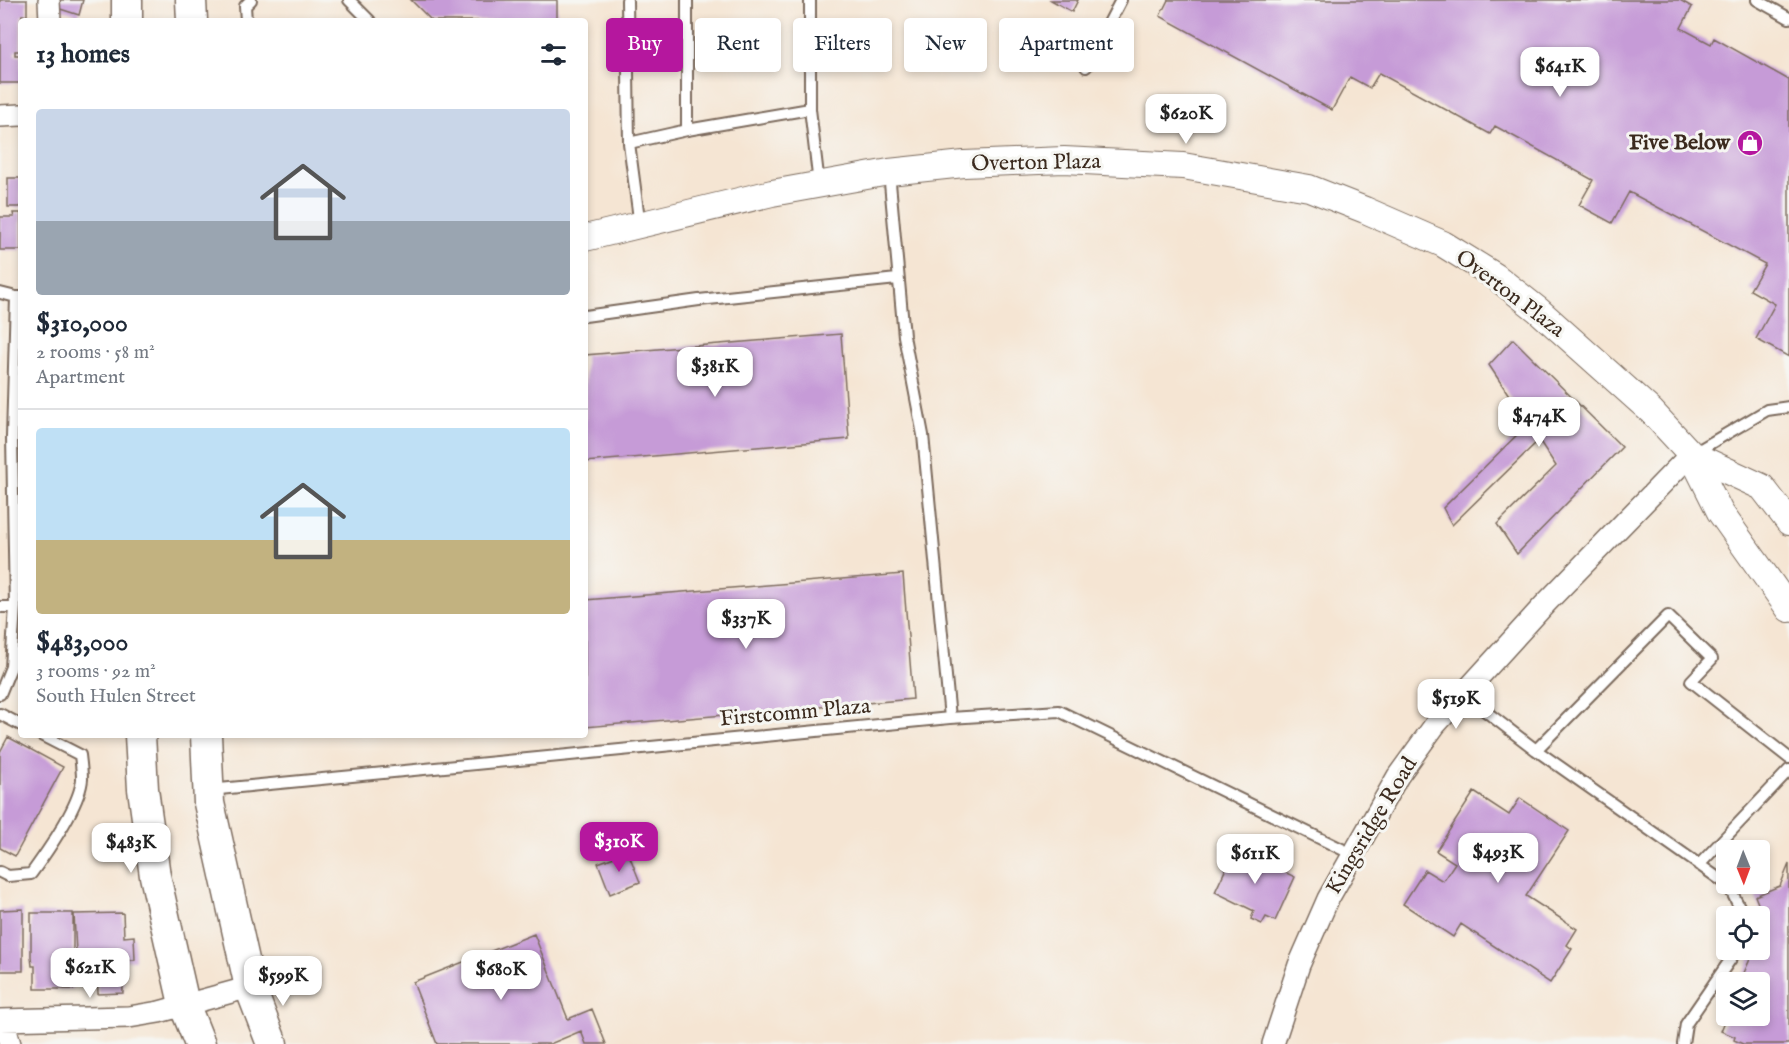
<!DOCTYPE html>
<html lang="en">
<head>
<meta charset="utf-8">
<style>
  :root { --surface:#fff; --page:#f2f2f3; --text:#1f2937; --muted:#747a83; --line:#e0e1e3; --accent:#b5179e }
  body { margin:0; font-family:"IM FELL English",serif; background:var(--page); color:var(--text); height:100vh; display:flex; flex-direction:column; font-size:22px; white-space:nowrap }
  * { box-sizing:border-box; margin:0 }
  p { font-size:20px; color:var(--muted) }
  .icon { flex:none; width:33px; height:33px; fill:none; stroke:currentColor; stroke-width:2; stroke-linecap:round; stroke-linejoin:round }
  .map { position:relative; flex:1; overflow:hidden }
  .details { position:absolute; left:18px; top:18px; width:570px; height:720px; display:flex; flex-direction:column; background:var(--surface); border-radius:6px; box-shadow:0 3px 9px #0003 }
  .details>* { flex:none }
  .guide { position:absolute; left:606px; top:18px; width:570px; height:54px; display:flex; gap:12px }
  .needle { width:39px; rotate:179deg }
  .tools { position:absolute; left:1716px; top:840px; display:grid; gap:12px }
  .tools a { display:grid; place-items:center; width:54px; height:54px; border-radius:6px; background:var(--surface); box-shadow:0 3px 9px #0003; font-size:30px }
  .price { position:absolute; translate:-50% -51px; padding:0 14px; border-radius:12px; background:#fff; color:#222; font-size:20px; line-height:39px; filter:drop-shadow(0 2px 3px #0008) }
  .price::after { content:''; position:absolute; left:50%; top:36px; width:18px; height:14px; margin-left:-9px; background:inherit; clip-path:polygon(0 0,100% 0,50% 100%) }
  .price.selected { background:var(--accent); color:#fff }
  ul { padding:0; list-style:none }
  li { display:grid; align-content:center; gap:12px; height:318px; padding:0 18px }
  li+li { border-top:2px solid var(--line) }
  li span { display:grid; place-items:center; height:186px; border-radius:6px; color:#555 }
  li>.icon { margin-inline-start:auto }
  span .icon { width:108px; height:108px; fill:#fffc; stroke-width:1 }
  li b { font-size:26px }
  h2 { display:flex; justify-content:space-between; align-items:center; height:72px; padding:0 18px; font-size:26px }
  .chip { padding:0 21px; border-radius:6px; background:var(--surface); box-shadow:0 3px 9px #0003; font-size:21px; line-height:54px }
  .chip.selected { background:var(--accent); color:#fff }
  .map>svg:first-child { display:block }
</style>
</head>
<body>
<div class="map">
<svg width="1789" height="1044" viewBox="0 0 1789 1044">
  <rect width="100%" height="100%" fill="#f6f6f2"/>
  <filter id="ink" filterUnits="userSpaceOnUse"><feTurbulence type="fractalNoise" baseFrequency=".0167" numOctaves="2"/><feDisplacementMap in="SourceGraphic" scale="12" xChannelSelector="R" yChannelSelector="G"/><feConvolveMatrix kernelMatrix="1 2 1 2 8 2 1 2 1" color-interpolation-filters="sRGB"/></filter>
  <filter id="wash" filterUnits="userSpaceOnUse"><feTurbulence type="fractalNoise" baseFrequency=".008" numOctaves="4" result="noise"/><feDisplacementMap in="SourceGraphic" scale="24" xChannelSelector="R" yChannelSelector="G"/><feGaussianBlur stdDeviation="1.35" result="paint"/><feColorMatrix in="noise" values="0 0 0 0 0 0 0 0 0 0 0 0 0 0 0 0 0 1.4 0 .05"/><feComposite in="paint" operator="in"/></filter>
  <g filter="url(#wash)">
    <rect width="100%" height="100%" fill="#f5e5d3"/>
    <g id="blocks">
      <path fill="#c69bd7" d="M 0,0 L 27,0 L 27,16 L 22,15 L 21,21 L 21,51 L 15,51 L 15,55 L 21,55 L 21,83 L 0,83 Z
        M 56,0 L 83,0 L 79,15 L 54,7 Z
        M 411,0 L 557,0 L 557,21 L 432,21 Z
        M 1051,0 L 1078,0 L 1072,12 Z
        M 1168,0 L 1680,0 L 1692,7 L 1681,28 L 1711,44 L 1714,38 L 1789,80 L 1789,357 L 1756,339 L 1775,304 L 1750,290 L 1765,264 L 1629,192 L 1612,223 L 1579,205 L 1593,180 L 1495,126 L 1490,134 L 1379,73 L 1370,88 L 1350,77 L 1332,110 L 1160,16 Z
        M 8,178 L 21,178 L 21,207 L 8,207 Z
        M 13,213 L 21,213 L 21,250 L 0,250 L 0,217 L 14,217 Z
        M 841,334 L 849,439 L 585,462 L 585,355 Z
        M 1513,339 L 1622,447 L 1517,554 L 1497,524 L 1556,466 L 1539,440 L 1452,525 L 1443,508 L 1528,424 L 1489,365 Z
        M 903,574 L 913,699 L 585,727 L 585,600 Z
        M 8,737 L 63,767 L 15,856 L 0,848 L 0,752 Z
        M 1474,792 L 1509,815 L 1520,798 L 1569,831 L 1526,896 L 1577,929 L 1567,945 L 1572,949 L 1550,983 L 1461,924 L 1453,937 L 1403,904 L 1425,870 L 1443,881 L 1455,863 L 1436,851 Z
        M 1236,847 L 1247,852 L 1248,849 L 1260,854 L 1257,859 L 1295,877 L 1275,921 L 1266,917 L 1262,924 L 1251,919 L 1254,911 L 1215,892 Z
        M 628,852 L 640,882 L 610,894 L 598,863 Z
        M 1789,864 L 1789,1044 L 1743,1044 L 1734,1040 L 1735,1037 L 1721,1031 L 1727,1016 L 1760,1016 L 1760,982 L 1740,982 L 1754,950 L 1760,950 L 1760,935 L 1765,921 L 1755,896 L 1780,886 Z
        M 23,909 L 23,971 L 0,971 L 0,910 Z
        M 31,913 L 73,913 L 73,989 L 35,989 L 35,966 L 32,966 L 31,956 Z
        M 123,913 L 124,937 L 134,936 L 135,960 L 122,960 L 123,993 L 98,994 L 97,971 L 77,971 L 74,914 Z
        M 534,934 L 568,1019 L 592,1009 L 606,1044 L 586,1044 L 581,1031 L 550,1044 L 437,1044 L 413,982 Z"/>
    </g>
  </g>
  <g filter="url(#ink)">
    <use href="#blocks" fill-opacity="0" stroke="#7c6b5d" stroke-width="1.5"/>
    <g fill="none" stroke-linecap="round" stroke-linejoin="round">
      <g stroke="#7c6b5d" stroke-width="14">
        <path id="service" d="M 349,0 L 370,21
          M 627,0 L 629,143 L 687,130
          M 687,0 L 687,130 L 810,109
          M 810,0 L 810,109 L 819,184
          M 1757,0 L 1789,18
          M 246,21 L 245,6 L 251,0
          M 1086,67 L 1121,0
          M 629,143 L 640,226
          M 889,172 L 904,336 L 923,435 L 950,718
          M 0,293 L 16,297 L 21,297
          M 585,316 L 699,300 L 897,279
          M 1694,453 L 1767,410 L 1789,407
          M 0,607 L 15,607
          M 0,694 L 11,667 L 15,607 L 12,437 L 16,297
          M 1463,694 L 1536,750 L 1728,885 L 1741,910 L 1742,916
          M 0,714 L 21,725
          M 1536,750 L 1668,616 L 1712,659 L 1691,681 L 1789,758
          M 209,790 L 950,718 L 1059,711 L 1354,855
          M 1699,865 L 1789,770
          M 0,872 L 8,876 L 31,874 C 47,852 80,805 82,779 C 82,771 81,763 80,755 L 41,735
          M 1683,1044 L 1686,1024 L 1737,950"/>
      </g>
      <g stroke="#7c6b5d" stroke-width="24">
        <path id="minor" d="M 49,0 L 50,21
          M 0,116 L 21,115
          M 0,1020 L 129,1017 L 159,1012 L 250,987
          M 3,1020 L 10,1044
          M 1273,1044 L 1299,965 L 1328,899 L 1398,776 L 1435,725 L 1466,691 L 1546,603 L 1691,454"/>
      </g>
      <g stroke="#7c6b5d" stroke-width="28">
        <path id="tertiary" d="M 585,238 L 772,193 L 889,172 L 964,164 L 1064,160 L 1183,166 L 1309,188 L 1365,210 L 1443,244 L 1495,276 L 1538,310 L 1652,412 L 1691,454 L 1720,512 L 1789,609
          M 1691,454 L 1762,487 L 1789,522"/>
      </g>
      <g stroke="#7c6b5d" stroke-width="33">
        <path id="secondary" d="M 127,0 L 127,21
          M 191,0 L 192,21
          M 140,735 L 143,789 L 155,876 L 184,1004 L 200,1044
          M 206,735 L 209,803 L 250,987 L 272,1044"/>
      </g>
      <use href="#service" stroke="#fff" stroke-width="10"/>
      <use href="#minor" stroke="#fff" stroke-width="21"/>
      <use href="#tertiary" stroke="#fff" stroke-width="26"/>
      <use href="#secondary" stroke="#fff" stroke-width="30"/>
    </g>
  </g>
  <defs>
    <g id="shop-disc" transform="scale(1.35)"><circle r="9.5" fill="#b5179e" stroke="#f6f6f2"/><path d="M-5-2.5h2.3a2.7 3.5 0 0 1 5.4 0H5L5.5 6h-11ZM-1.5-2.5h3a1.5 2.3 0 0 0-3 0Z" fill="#fff"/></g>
  </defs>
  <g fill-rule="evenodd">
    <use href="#shop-disc" x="1750" y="143"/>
  </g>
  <g text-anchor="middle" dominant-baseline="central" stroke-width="6" stroke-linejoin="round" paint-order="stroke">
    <g font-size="22" font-weight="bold" fill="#3b2a1e" stroke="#f6f6f2" text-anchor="end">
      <text x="1730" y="143">Five Below</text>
    </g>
    <g font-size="22" fill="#3b2a1e" stroke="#f6f6f2">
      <text transform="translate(1036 163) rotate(-1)">Overton Plaza</text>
      <text transform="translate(1510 294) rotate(37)">Overton Plaza</text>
      <text transform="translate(795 713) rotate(-5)">Firstcomm Plaza</text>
      <text transform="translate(1372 826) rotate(-59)">Kingsridge Road</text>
    </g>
  </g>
</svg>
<div class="tools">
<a><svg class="needle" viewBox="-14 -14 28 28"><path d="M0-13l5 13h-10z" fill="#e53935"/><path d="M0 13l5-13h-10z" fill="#747a83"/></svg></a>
<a><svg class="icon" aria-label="locate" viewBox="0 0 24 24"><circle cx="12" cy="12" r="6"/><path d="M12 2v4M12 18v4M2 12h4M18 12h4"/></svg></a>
<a><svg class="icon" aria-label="layers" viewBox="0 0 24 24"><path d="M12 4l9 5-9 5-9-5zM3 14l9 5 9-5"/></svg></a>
</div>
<b class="price" style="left:1560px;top:98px">$641K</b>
<b class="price" style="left:1186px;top:145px">$620K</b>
<b class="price" style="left:715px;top:398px">$381K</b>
<b class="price" style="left:1539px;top:448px">$474K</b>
<b class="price" style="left:746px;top:650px">$337K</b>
<b class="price" style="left:1456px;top:730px">$519K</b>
<b class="price selected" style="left:619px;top:873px">$310K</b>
<b class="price" style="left:131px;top:874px">$483K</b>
<b class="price" style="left:1498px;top:884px">$493K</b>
<b class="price" style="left:1255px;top:885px">$611K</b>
<b class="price" style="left:90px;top:999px">$621K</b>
<b class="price" style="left:501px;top:1001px">$680K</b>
<b class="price" style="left:283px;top:1007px">$599K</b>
<div class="guide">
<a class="chip selected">Buy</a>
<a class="chip">Rent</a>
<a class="chip">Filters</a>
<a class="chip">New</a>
<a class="chip">Apartment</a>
</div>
<section class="details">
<h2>13 homes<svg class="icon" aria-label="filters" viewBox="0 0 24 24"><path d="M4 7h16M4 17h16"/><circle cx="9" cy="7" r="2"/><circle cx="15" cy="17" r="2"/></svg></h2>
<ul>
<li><span style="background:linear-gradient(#c9d6e8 60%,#9aa5b1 0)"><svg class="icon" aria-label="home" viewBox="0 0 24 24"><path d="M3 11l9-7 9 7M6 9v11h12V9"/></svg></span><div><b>$310,000</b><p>2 rooms · 58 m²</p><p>Apartment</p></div></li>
<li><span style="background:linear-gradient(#bfe0f5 60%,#c2b280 0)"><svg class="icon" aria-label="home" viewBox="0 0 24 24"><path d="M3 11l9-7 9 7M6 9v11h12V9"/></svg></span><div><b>$483,000</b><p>3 rooms · 92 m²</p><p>South Hulen Street</p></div></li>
</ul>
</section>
</div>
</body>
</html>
